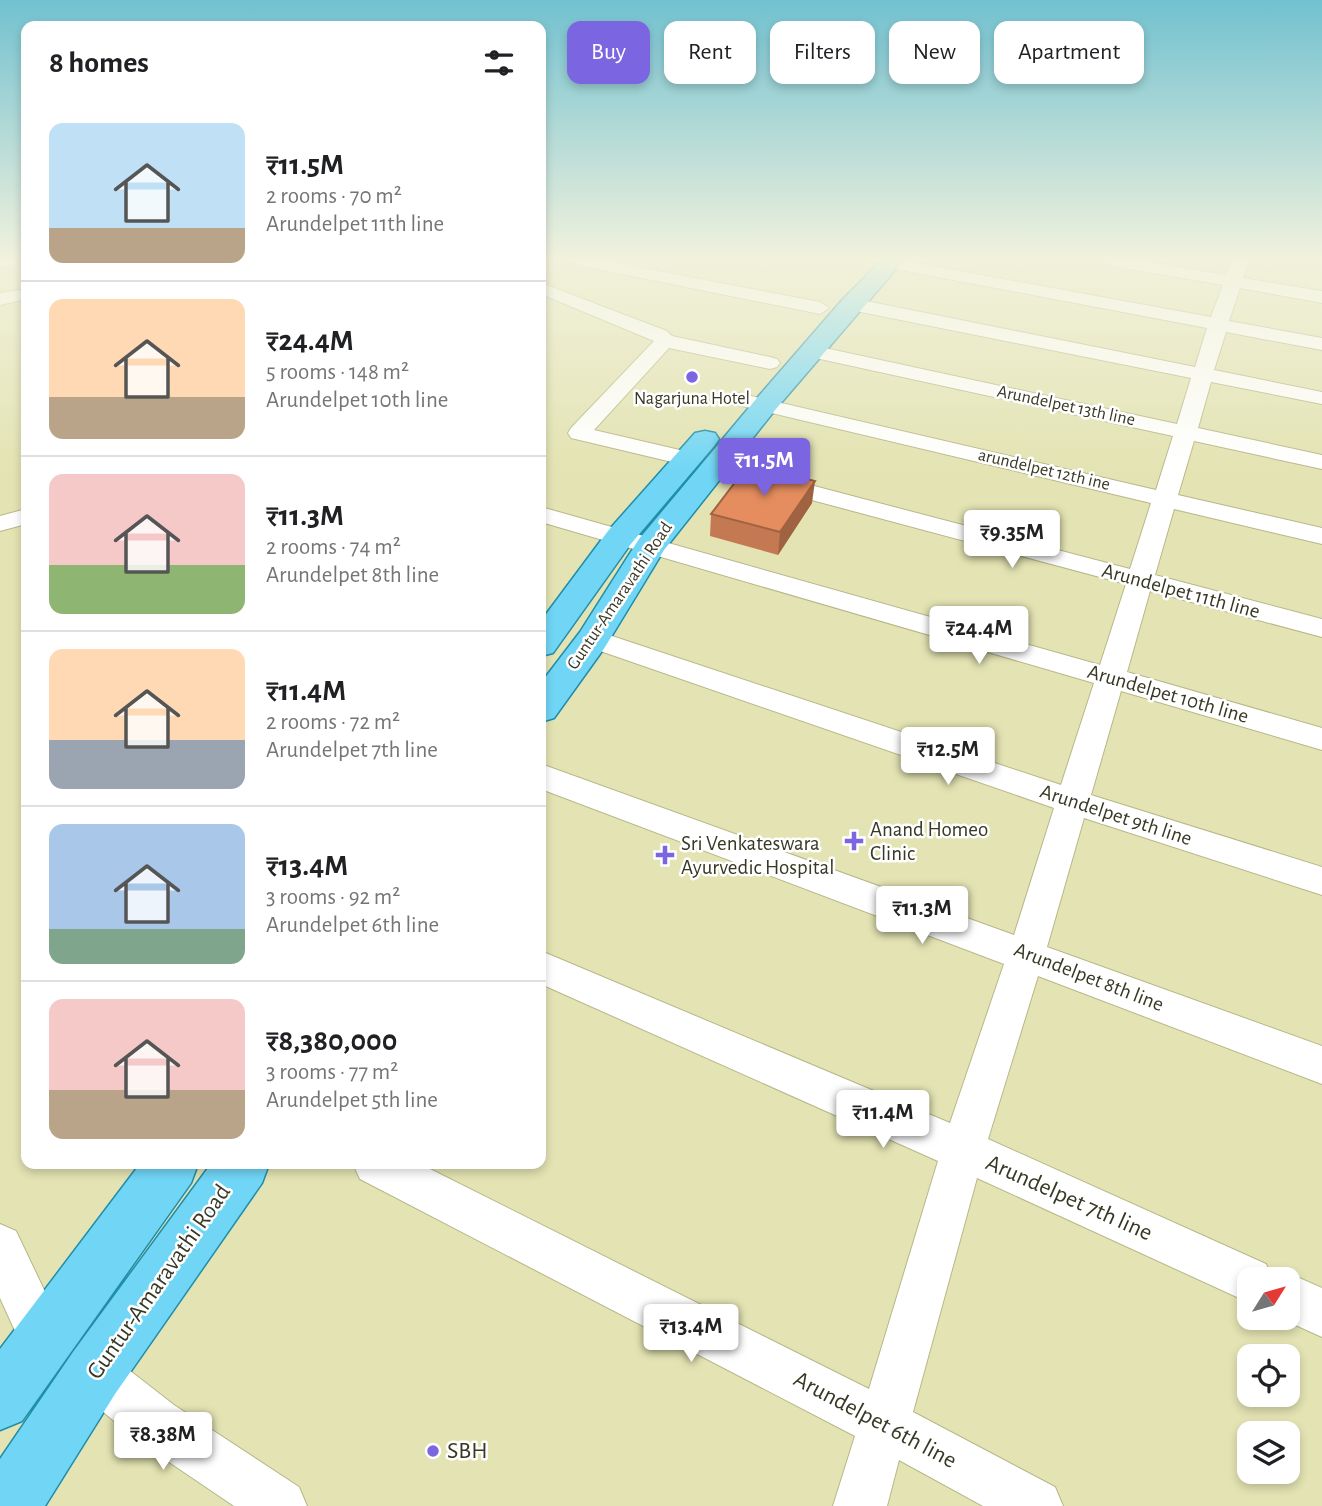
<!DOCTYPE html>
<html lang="en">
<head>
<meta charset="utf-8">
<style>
  :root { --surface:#fff; --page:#f2f2f2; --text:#202124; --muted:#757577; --line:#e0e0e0; --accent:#7b65e1 }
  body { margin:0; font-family:"Alegreya Sans",sans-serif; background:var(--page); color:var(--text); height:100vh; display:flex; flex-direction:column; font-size:26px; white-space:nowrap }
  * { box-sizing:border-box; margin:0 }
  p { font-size:23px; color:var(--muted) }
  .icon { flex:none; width:38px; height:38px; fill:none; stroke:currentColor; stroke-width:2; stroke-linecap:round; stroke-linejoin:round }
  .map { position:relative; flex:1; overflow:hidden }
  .details { position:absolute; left:21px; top:21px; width:525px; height:1148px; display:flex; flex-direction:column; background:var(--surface); border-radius:14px; box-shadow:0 4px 10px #0003 }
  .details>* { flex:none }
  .hud { position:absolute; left:567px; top:21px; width:649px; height:63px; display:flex; gap:14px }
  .needle { width:46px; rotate:53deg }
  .tools { position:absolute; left:1237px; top:1267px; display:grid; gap:14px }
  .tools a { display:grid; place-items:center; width:63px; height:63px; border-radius:14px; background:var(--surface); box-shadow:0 4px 10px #0003; font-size:35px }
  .price { position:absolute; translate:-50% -60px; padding:0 16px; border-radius:7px; background:#fff; color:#222; font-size:23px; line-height:46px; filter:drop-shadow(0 2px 4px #0008) }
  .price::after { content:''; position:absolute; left:50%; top:42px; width:21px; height:16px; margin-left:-10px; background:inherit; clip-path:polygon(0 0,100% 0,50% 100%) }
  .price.current { background:var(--accent); color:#fff }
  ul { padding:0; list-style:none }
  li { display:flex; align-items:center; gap:21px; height:175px; padding:0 28px }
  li+li { border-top:2px solid var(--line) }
  li span { display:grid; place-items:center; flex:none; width:196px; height:140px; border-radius:14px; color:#555 }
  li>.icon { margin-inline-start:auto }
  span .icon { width:84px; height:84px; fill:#fffc; stroke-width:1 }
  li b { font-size:30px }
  h2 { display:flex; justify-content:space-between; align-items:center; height:84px; padding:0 28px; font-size:30px }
  .tag { padding:0 24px; border-radius:14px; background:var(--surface); box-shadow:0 4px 10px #0003; font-size:24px; line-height:63px }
  .tag.current { background:var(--accent); color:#fff }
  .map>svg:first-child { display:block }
</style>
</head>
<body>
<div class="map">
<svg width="1322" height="1506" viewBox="0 0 1322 1506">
  <rect width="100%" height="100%" fill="#e3e3b3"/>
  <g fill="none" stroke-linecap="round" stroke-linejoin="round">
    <g stroke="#b7b788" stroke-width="2">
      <path id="minor" d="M 0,261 L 16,261 L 13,265 L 0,267 Z
        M 573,261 L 606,261 L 820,302 L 829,308 L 820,314 L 582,266 Z
        M 883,261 L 905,261 L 1211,317 L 1223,285 L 1114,266 L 1105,261 L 1142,261 L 1226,275 L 1232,261 L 1248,261 L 1243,278 L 1322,291 L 1322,303 L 1240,288 L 1229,321 L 1322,338 L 1322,350 L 1226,332 L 1214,370 L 1322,392 L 1322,404 L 1211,382 L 1198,428 L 1322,455 L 1322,469 L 1194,441 L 1178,495 L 1322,528 L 1322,544 L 1174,509 L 1155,575 L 1322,619 L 1322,637 L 1150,591 L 1127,672 L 1322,728 L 1322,750 L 1121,691 L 1091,795 L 1322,867 L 1322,895 L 1084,818 L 1047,947 L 1322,1046 L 1322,1084 L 1038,976 L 988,1139 L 1266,1264 L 1273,1279 L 1250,1279 L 1250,1303 L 977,1178 L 913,1412 L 1055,1487 L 1063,1506 L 983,1506 L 899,1460 L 887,1506 L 833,1506 L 855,1436 L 360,1179 L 353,1164 L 420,1164 L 869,1389 L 938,1161 L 541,984 L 541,951 L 950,1123 L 1004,964 L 541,789 L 541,764 L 1014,935 L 1054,808 L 583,645 L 579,639 L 583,633 L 593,630 L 603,633 L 1061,785 L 1094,683 L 541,522 L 541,507 L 1100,665 L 1126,584 L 707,472 L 703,467 L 707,462 L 715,460 L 1130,569 L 1151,503 L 738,405 L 730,404 L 727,399 L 730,394 L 738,393 L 1156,490 L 1173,436 L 811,357 L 804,355 L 801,351 L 804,347 L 811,345 L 1177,424 L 1191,378 L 851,310 L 842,304 L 851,298 L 1195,367 L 1207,328 L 890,268 L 884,267 Z
        M 541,283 L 667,331 L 672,336 L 770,357 L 777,359 L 780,363 L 777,367 L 770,369 L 669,348 L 594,430 L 697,454 L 701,459 L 697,464 L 689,466 L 571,438 L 568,433 L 571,428 L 654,341 L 541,294 Z
        M 26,289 L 26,299 L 0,305 L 0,293 Z
        M 26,509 L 26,524 L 0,531 L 0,516 Z
        M 0,1224 L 16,1231 L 67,1338 L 60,1355 L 43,1362 L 26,1355 L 0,1298 Z
        M 1288,1273 L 1322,1288 L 1322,1337 L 1280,1318 L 1288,1318 L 1288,1279 L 1274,1279 Z
        M 94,1348 L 111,1356 L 174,1405 L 299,1487 L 307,1506 L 234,1506 L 138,1441 L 77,1390 L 69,1373 L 77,1356 Z"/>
    </g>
    <g stroke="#208da9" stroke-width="3">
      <path id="primary" d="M 881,261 L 903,261 L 775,410 L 664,550 L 605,647 L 554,718 L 541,722 L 541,683 L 580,632 L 639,539 L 757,398 L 843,299 Z
        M 705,431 L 715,433 L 719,439 L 715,445 L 630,545 L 553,653 L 541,656 L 541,621 L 608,531 L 695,433 Z
        M 140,1164 L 198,1164 L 191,1183 L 22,1421 L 0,1430 L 0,1349 Z
        M 211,1164 L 269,1164 L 262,1183 L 115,1394 L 45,1506 L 0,1506 L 0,1459 L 73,1352 Z"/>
    </g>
    <use href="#minor" fill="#fff" fill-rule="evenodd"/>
    <use href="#primary" fill="#71d6f6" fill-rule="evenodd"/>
  </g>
  <path fill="#c57952" d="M 812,503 L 778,555 L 710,536 L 711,514 Z"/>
  <path fill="#a06342" d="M 815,481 L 812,503 L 778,555 L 780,532 Z"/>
  <path fill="#e58d5f" stroke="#a06342" stroke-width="2" d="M 749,464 L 815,481 L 780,532 L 711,514 Z"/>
  <linearGradient id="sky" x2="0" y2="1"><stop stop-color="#71c1d0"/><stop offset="0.55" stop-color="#f2f2dd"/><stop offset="1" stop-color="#f2f2dd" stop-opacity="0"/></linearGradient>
  <rect width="1322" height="471" fill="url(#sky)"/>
  <g fill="#7b65e1" stroke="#fff" stroke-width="2.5">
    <circle cx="692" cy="377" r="7"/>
    <path d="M850.5 830.5h7v7h7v7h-7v7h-7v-7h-7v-7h7z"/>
    <path d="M661.5 844.5h7v7h7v7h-7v7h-7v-7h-7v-7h7z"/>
    <circle cx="433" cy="1451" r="7"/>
  </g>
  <g text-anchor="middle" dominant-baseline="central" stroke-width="5" stroke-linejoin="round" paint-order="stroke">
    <g font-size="18" fill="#383825" stroke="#fff">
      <text x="692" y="399">Nagarjuna Hotel</text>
    </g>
    <g font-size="18" fill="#383825" stroke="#fff">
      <text transform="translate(1066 406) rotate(12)">Arundelpet 13th line</text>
      <text transform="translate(1044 470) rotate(13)">arundelpet 12th ine</text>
      <text transform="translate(620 596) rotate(-56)">Guntur-Amaravathi Road</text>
    </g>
    <g font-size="21" fill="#383825" stroke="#fff">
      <text transform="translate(1181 591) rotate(15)">Arundelpet 11th line</text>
      <text transform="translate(1168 694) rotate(16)">Arundelpet 10th line</text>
      <text transform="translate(1116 815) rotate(18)">Arundelpet 9th line</text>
      <text transform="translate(1089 977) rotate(21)">Arundelpet 8th line</text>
    </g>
    <g font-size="21" fill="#383825" stroke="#fff" text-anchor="start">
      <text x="870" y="829">Anand Homeo<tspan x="870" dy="24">Clinic</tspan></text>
      <text x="681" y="843">Sri Venkateswara<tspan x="681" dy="24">Ayurvedic Hospital</tspan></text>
    </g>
    <g font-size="24" fill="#383825" stroke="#fff">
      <text transform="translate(1069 1198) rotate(24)">Arundelpet 7th line</text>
      <text transform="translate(159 1282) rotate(-55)">Guntur-Amaravathi Road</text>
      <text transform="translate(875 1420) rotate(28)">Arundelpet 6th line</text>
    </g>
    <g font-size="24" fill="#383825" stroke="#fff" text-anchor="start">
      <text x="447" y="1451">SBH</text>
    </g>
  </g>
</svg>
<div class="tools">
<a><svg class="needle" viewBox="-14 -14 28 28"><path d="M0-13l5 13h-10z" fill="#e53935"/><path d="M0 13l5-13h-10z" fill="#757577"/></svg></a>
<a><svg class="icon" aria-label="locate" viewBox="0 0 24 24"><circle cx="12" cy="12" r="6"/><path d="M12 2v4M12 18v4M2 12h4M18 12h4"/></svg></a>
<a><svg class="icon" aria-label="layers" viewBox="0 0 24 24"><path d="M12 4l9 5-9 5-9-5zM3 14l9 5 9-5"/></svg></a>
</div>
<b class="price current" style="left:764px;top:498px">₹11.5M</b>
<b class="price" style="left:1012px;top:570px">₹9.35M</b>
<b class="price" style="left:979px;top:666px">₹24.4M</b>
<b class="price" style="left:948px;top:787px">₹12.5M</b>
<b class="price" style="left:922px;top:946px">₹11.3M</b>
<b class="price" style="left:883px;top:1150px">₹11.4M</b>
<b class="price" style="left:691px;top:1364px">₹13.4M</b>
<b class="price" style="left:163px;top:1472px">₹8.38M</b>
<div class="hud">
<a class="tag current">Buy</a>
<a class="tag">Rent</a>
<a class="tag">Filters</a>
<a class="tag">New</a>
<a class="tag">Apartment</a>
</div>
<section class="details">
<h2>8 homes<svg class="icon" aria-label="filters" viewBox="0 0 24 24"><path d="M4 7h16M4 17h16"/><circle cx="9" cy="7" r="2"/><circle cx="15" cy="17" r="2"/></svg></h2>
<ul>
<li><span style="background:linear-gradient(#bfe0f5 75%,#b9a48a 0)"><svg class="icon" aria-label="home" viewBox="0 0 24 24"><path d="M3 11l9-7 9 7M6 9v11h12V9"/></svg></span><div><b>₹11.5M</b><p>2 rooms · 70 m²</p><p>Arundelpet 11th line</p></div></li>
<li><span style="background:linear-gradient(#ffd9b3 70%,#b9a48a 0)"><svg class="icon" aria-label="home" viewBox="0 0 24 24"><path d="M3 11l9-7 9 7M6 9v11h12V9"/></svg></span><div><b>₹24.4M</b><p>5 rooms · 148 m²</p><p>Arundelpet 10th line</p></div></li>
<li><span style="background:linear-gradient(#f6c9c9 65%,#8fb573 0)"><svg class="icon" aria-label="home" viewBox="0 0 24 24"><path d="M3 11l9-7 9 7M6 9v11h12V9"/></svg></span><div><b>₹11.3M</b><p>2 rooms · 74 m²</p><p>Arundelpet 8th line</p></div></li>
<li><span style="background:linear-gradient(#ffd9b3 65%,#9aa5b1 0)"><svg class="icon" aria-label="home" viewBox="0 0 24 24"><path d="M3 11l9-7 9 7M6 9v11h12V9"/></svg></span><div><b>₹11.4M</b><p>2 rooms · 72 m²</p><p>Arundelpet 7th line</p></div></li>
<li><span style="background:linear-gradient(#a9c7e8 75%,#7fa58c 0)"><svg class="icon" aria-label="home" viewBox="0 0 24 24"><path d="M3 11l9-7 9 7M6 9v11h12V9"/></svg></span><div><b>₹13.4M</b><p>3 rooms · 92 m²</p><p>Arundelpet 6th line</p></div></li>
<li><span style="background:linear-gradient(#f6c9c9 65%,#b9a48a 0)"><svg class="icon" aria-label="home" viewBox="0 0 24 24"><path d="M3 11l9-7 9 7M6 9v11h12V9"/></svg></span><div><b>₹8,380,000</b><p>3 rooms · 77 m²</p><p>Arundelpet 5th line</p></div></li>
</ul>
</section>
</div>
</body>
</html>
